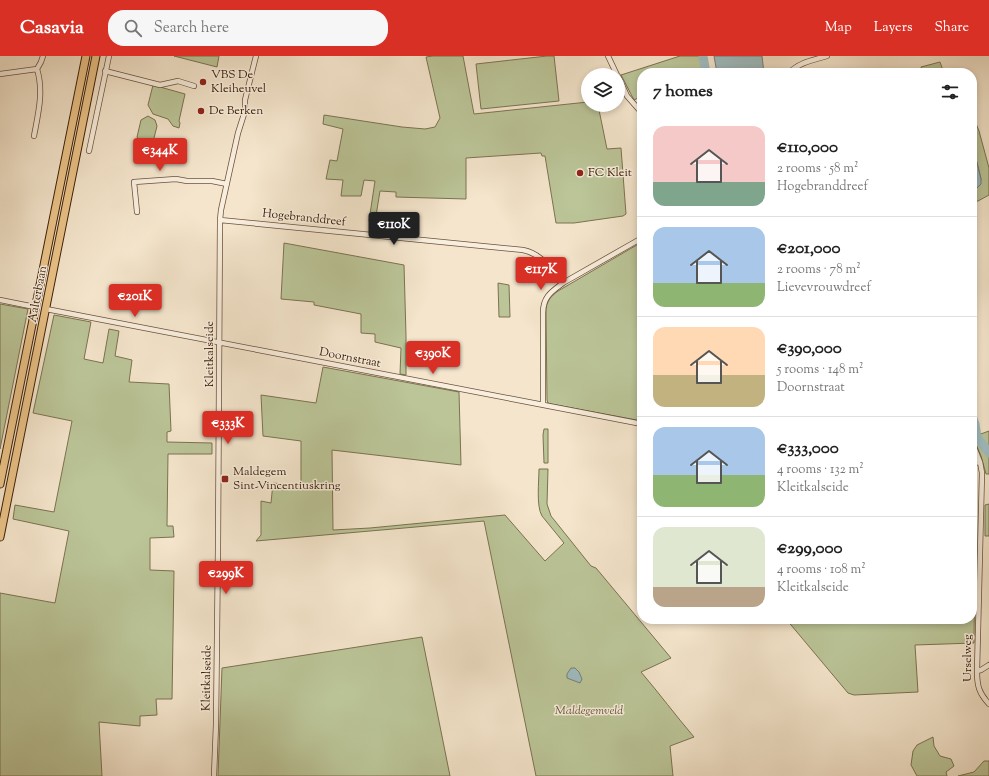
<!DOCTYPE html>
<html lang="en">
<head>
<meta charset="utf-8">
<style>
  :root { --surface:#fff; --page:#f6f6f6; --text:#222; --muted:#767676; --line:#e0e0e0; --accent:#d93025 }
  body { margin:0; font-family:"Sorts Mill Goudy",serif; background:var(--page); color:var(--text); height:100vh; display:flex; flex-direction:column; font-size:15px; white-space:nowrap }
  * { box-sizing:border-box; margin:0 }
  p { font-size:13px; color:var(--muted) }
  .icon { flex:none; width:22px; height:22px; fill:none; stroke:currentColor; stroke-width:2; stroke-linecap:round; stroke-linejoin:round }
  .map { position:relative; flex:1; overflow:hidden }
  .sheet { position:absolute; left:637px; top:12px; width:340px; height:556px; display:flex; flex-direction:column; background:var(--surface); border-radius:16px; box-shadow:0 2px 6px #0003 }
  .sheet>* { flex:none }
  .buttons { position:absolute; left:581px; top:12px; display:grid; gap:8px }
  .buttons a { display:grid; place-items:center; width:44px; height:44px; border-radius:50%; background:var(--surface); box-shadow:0 2px 6px #0003; font-size:20px }
  .price { position:absolute; translate:-50% -34px; padding:0 9px; border-radius:4px; background:var(--accent); color:#fff; font-size:13px; line-height:26px; filter:drop-shadow(0 1px 2px #0008) }
  .price::after { content:''; position:absolute; left:50%; top:24px; width:12px; height:9px; margin-left:-6px; background:inherit; clip-path:polygon(0 0,100% 0,50% 100%) }
  .price.selected { background:#222; color:#fff }
  ul { padding:0; list-style:none }
  li { display:flex; align-items:center; gap:12px; height:100px; padding:0 16px }
  li+li { border-top:1px solid var(--line) }
  li span { display:grid; place-items:center; flex:none; width:112px; height:80px; border-radius:12px; color:#555 }
  li>.icon { margin-inline-start:auto }
  span .icon { width:48px; height:48px; fill:#fffc; stroke-width:1 }
  li b { font-size:17px }
  h2 { display:flex; justify-content:space-between; align-items:center; height:48px; padding:0 16px; font-size:17px }
  header { display:flex; align-items:center; gap:24px; box-sizing:border-box; height:56px; padding:0 20px; background:var(--accent); color:#fff }
  header strong { font-size:19px }
  nav { display:flex; gap:22px; margin-inline-start:auto; font-size:14px }
  .search { width:280px; height:36px; background:var(--page); display:flex; align-items:center; gap:10px; box-sizing:border-box; padding:0 14px; border-radius:16px; color:var(--muted); font-size:15px }
  .map>svg:first-child { display:block }
</style>
</head>
<body>
<header>
<strong>Casavia</strong>
<div class="search"><svg class="icon" aria-label="search" viewBox="0 0 24 24"><circle cx="10" cy="10" r="6"/><path d="M15 15l6 6"/></svg>Search here</div>
<nav><a>Map</a><a>Layers</a><a>Share</a></nav>
</header>
<div class="map">
<svg width="989" height="720" viewBox="0 0 989 720">
  <rect width="100%" height="100%" fill="#f4e5cc"/>
  <filter id="stains"><feTurbulence type="fractalNoise" baseFrequency=".005" numOctaves="4"/><feColorMatrix values="0 0 0 0 .2 0 0 0 0 .09 0 0 0 0 .02 0 0 0 .5 -.17"/></filter>
  <radialGradient id="worn" r=".72"><stop offset=".6" stop-color="#630" stop-opacity="0"/><stop offset="1" stop-color="#630" stop-opacity=".3"/></radialGradient>
  <path fill="#bbc598" stroke="#7c7250" d="M 174,0 L 219,0 L 217,11 Z
    M 433,0 L 463,0 L 474,58 L 588,46 L 588,49 L 598,49 L 607,93 L 621,92 L 626,158 L 623,160 L 574,167 L 556,167 L 545,100 L 542,100 L 541,97 L 466,102 L 466,143 L 396,141 L 396,136 L 380,135 L 375,166 L 369,165 L 375,125 L 364,124 L 361,140 L 341,140 L 343,124 L 326,123 L 330,104 L 337,105 L 343,73 L 323,68 L 324,59 L 402,71 L 425,73 L 435,71 L 440,62 L 426,1 Z
    M 547,0 L 554,0 L 559,45 L 481,53 L 476,8 Z
    M 680,0 L 706,0 L 708,9 L 691,17 L 642,17 L 642,40 L 634,44 L 621,19 Z
    M 940,6 L 944,17 L 923,17 L 921,11 Z
    M 153,29 L 185,38 L 179,65 L 180,67 L 179,72 L 173,70 L 168,63 L 153,58 L 148,49 Z
    M 972,58 L 979,75 L 989,112 L 989,139 L 978,145 L 972,146 L 972,134 L 977,132 L 981,123 L 972,87 Z
    M 148,60 L 155,64 L 157,70 L 153,86 L 146,88 L 142,87 L 137,81 L 141,64 Z
    M 642,186 L 642,365 L 551,348 L 548,347 L 547,344 L 546,256 C 546,246 550,241 558,235 Z
    M 284,187 L 404,209 L 406,280 L 406,319 L 400,318 L 401,292 L 375,286 L 375,278 L 361,277 L 361,258 L 314,249 L 314,246 L 281,243 Z
    M 498,227 L 509,229 L 510,261 L 499,261 Z
    M 0,248 L 28,253 L 0,393 Z
    M 54,259 L 91,266 L 84,303 L 103,307 L 109,273 L 119,275 L 115,300 L 132,304 L 129,326 L 169,328 L 171,375 L 167,376 L 167,386 L 212,387 L 212,398 L 168,398 L 167,470 L 173,470 L 174,481 L 150,482 L 150,514 L 174,515 L 172,643 L 156,643 L 157,659 L 140,660 L 140,670 L 99,666 L 102,720 L 0,720 L 0,537 L 55,547 L 69,475 L 13,463 L 15,449 L 54,456 L 72,365 L 33,357 Z
    M 323,311 L 459,336 L 461,409 L 332,394 L 333,474 L 370,472 L 505,459 L 545,505 L 564,487 L 542,460 C 536,450 539,425 539,413 L 548,413 L 547,448 L 551,460 L 591,510 L 596,512 L 671,602 L 641,616 C 659,637 676,660 694,681 L 670,690 L 673,720 L 536,720 L 484,465 L 256,485 L 261,479 L 261,445 L 271,447 L 273,427 L 301,430 L 301,385 L 263,380 L 261,339 L 316,347 Z
    M 976,366 L 978,379 L 989,375 L 989,418 L 986,418 L 981,400 L 972,379 L 972,367 Z
    M 544,373 L 548,373 L 548,407 L 544,407 L 543,379 Z
    M 989,448 L 989,480 L 985,480 L 985,449 Z
    M 972,487 L 975,487 L 974,587 L 915,589 L 918,636 L 854,639 L 848,637 L 786,563 L 972,563 Z
    M 422,581 L 450,720 L 218,720 L 222,612 Z
    M 933,681 L 934,690 L 940,700 L 951,703 L 954,710 L 946,716 L 947,720 L 917,720 L 911,709 L 913,695 L 917,689 Z
    M 984,705 L 989,705 L 989,720 L 958,720 L 974,716 Z"/>
  <path fill="#9fbdc1" stroke="#787e77" d="M 714,0 L 762,0 L 764,17 L 717,17 Z
    M 972,87 L 981,123 L 981,128 L 977,132 L 972,134 Z
    M 571,612 L 575,612 L 579,616 L 582,623 L 580,627 L 567,622 L 567,618 Z"/>
  <g fill="none" stroke-linecap="round" stroke-linejoin="round">
    <path stroke="#9fbdc1" stroke-width="9" d="M 703,0 L 706,17
      M 972,360 L 975,368 L 977,381 L 989,397"/>
    <g stroke="#6c513a" stroke-width="6">
      <path id="minor" d="M 608,0 L 617,19
        M 105,15 L 160,29 L 178,25 L 194,30
        M 789,17 C 799,6 814,4 827,0
        M 0,18 L 37,13
        M 618,20 L 627,40 L 642,57
        M 34,80 C 38,58 44,36 37,13 L 41,6 L 43,0
        M 89,95 L 109,0
        M 137,156 L 134,126 L 176,123 L 187,125 L 212,125 L 227,128
        M 220,164 L 523,194 C 542,198 551,213 563,227
        M 0,244 L 35,251
        M 46,253 L 642,368
        M 543,349 L 543,257 C 543,241 551,236 563,227 L 642,182
        M 972,386 L 980,406 L 982,417 L 977,615 C 977,630 979,637 989,648
        M 972,407 L 980,406
        M 977,615 L 981,614 L 989,609
        M 214,720 L 216,668 L 218,491 L 220,164 L 221,154 L 238,77 L 245,55 L 245,44 L 256,0"/>
    </g>
    <g stroke="#3e2009" stroke-width="9">
      <path id="trunk" d="M 0,428 L 86,0
        M 0,481 L 96,0"/>
    </g>
    <use href="#minor" stroke="#f8eede" stroke-width="4.5"/>
    <use href="#trunk" stroke="#eac286" stroke-width="7"/>
  </g>
  <g fill="#8f2418" stroke="#f8eede" stroke-width="1.5">
    <circle cx="203" cy="26" r="4"/>
    <circle cx="201" cy="55" r="4"/>
    <circle cx="580" cy="117" r="4"/>
    <rect x="221" y="419" width="8" height="8" rx="2"/>
  </g>
  <g text-anchor="middle" dominant-baseline="central" stroke-width="3" stroke-linejoin="round" paint-order="stroke">
    <g font-size="12" fill="#3e2009" stroke="#f8eede" text-anchor="start">
      <text x="211" y="19">VBS De<tspan x="211" dy="14">Kleiheuvel</tspan></text>
      <text x="209" y="55">De Berken</text>
      <text x="588" y="117">FC Kleit</text>
      <text x="233" y="416">Maldegem<tspan x="233" dy="14">Sint-Vincentiuskring</tspan></text>
    </g>
    <g font-size="12" fill="#3e2009" stroke="#f8eede">
      <text transform="translate(304 162) rotate(6)">Hogebranddreef</text>
      <text transform="translate(38 238) rotate(-79)">Aalterbaan</text>
      <text transform="translate(210 298) rotate(-90)">Kleitkalseide</text>
      <text transform="translate(350 302) rotate(11)">Doornstraat</text>
      <text transform="translate(968 602) rotate(-90)">Urselweg</text>
      <text transform="translate(207 622) rotate(-89)">Kleitkalseide</text>
    </g>
    <g font-size="12" font-style="italic" fill="#645234" stroke="#f8eede">
      <text x="589" y="655">Maldegemveld</text>
    </g>
  </g>
  <rect width="100%" height="100%" filter="url(#stains)"/>
  <rect width="100%" height="100%" fill="url(#worn)"/>
</svg>
<div class="buttons">
<a><svg class="icon" aria-label="layers" viewBox="0 0 24 24"><path d="M12 4l9 5-9 5-9-5zM3 14l9 5 9-5"/></svg></a>
</div>
<b class="price" style="left:160px;top:116px">€344K</b>
<b class="price selected" style="left:394px;top:190px">€110K</b>
<b class="price" style="left:541px;top:235px">€117K</b>
<b class="price" style="left:135px;top:262px">€201K</b>
<b class="price" style="left:433px;top:319px">€390K</b>
<b class="price" style="left:228px;top:389px">€333K</b>
<b class="price" style="left:226px;top:539px">€299K</b>
<section class="sheet">
<h2>7 homes<svg class="icon" aria-label="filters" viewBox="0 0 24 24"><path d="M4 7h16M4 17h16"/><circle cx="9" cy="7" r="2"/><circle cx="15" cy="17" r="2"/></svg></h2>
<ul>
<li><span style="background:linear-gradient(#f6c9c9 70%,#7fa58c 0)"><svg class="icon" aria-label="home" viewBox="0 0 24 24"><path d="M3 11l9-7 9 7M6 9v11h12V9"/></svg></span><div><b>€110,000</b><p>2 rooms · 58 m²</p><p>Hogebranddreef</p></div></li>
<li><span style="background:linear-gradient(#a9c7e8 70%,#8fb573 0)"><svg class="icon" aria-label="home" viewBox="0 0 24 24"><path d="M3 11l9-7 9 7M6 9v11h12V9"/></svg></span><div><b>€201,000</b><p>2 rooms · 78 m²</p><p>Lievevrouwdreef</p></div></li>
<li><span style="background:linear-gradient(#ffd9b3 60%,#c2b280 0)"><svg class="icon" aria-label="home" viewBox="0 0 24 24"><path d="M3 11l9-7 9 7M6 9v11h12V9"/></svg></span><div><b>€390,000</b><p>5 rooms · 148 m²</p><p>Doornstraat</p></div></li>
<li><span style="background:linear-gradient(#a9c7e8 60%,#8fb573 0)"><svg class="icon" aria-label="home" viewBox="0 0 24 24"><path d="M3 11l9-7 9 7M6 9v11h12V9"/></svg></span><div><b>€333,000</b><p>4 rooms · 132 m²</p><p>Kleitkalseide</p></div></li>
<li><span style="background:linear-gradient(#dfe7d0 75%,#b9a48a 0)"><svg class="icon" aria-label="home" viewBox="0 0 24 24"><path d="M3 11l9-7 9 7M6 9v11h12V9"/></svg></span><div><b>€299,000</b><p>4 rooms · 108 m²</p><p>Kleitkalseide</p></div></li>
</ul>
</section>
</div>
</body>
</html>
